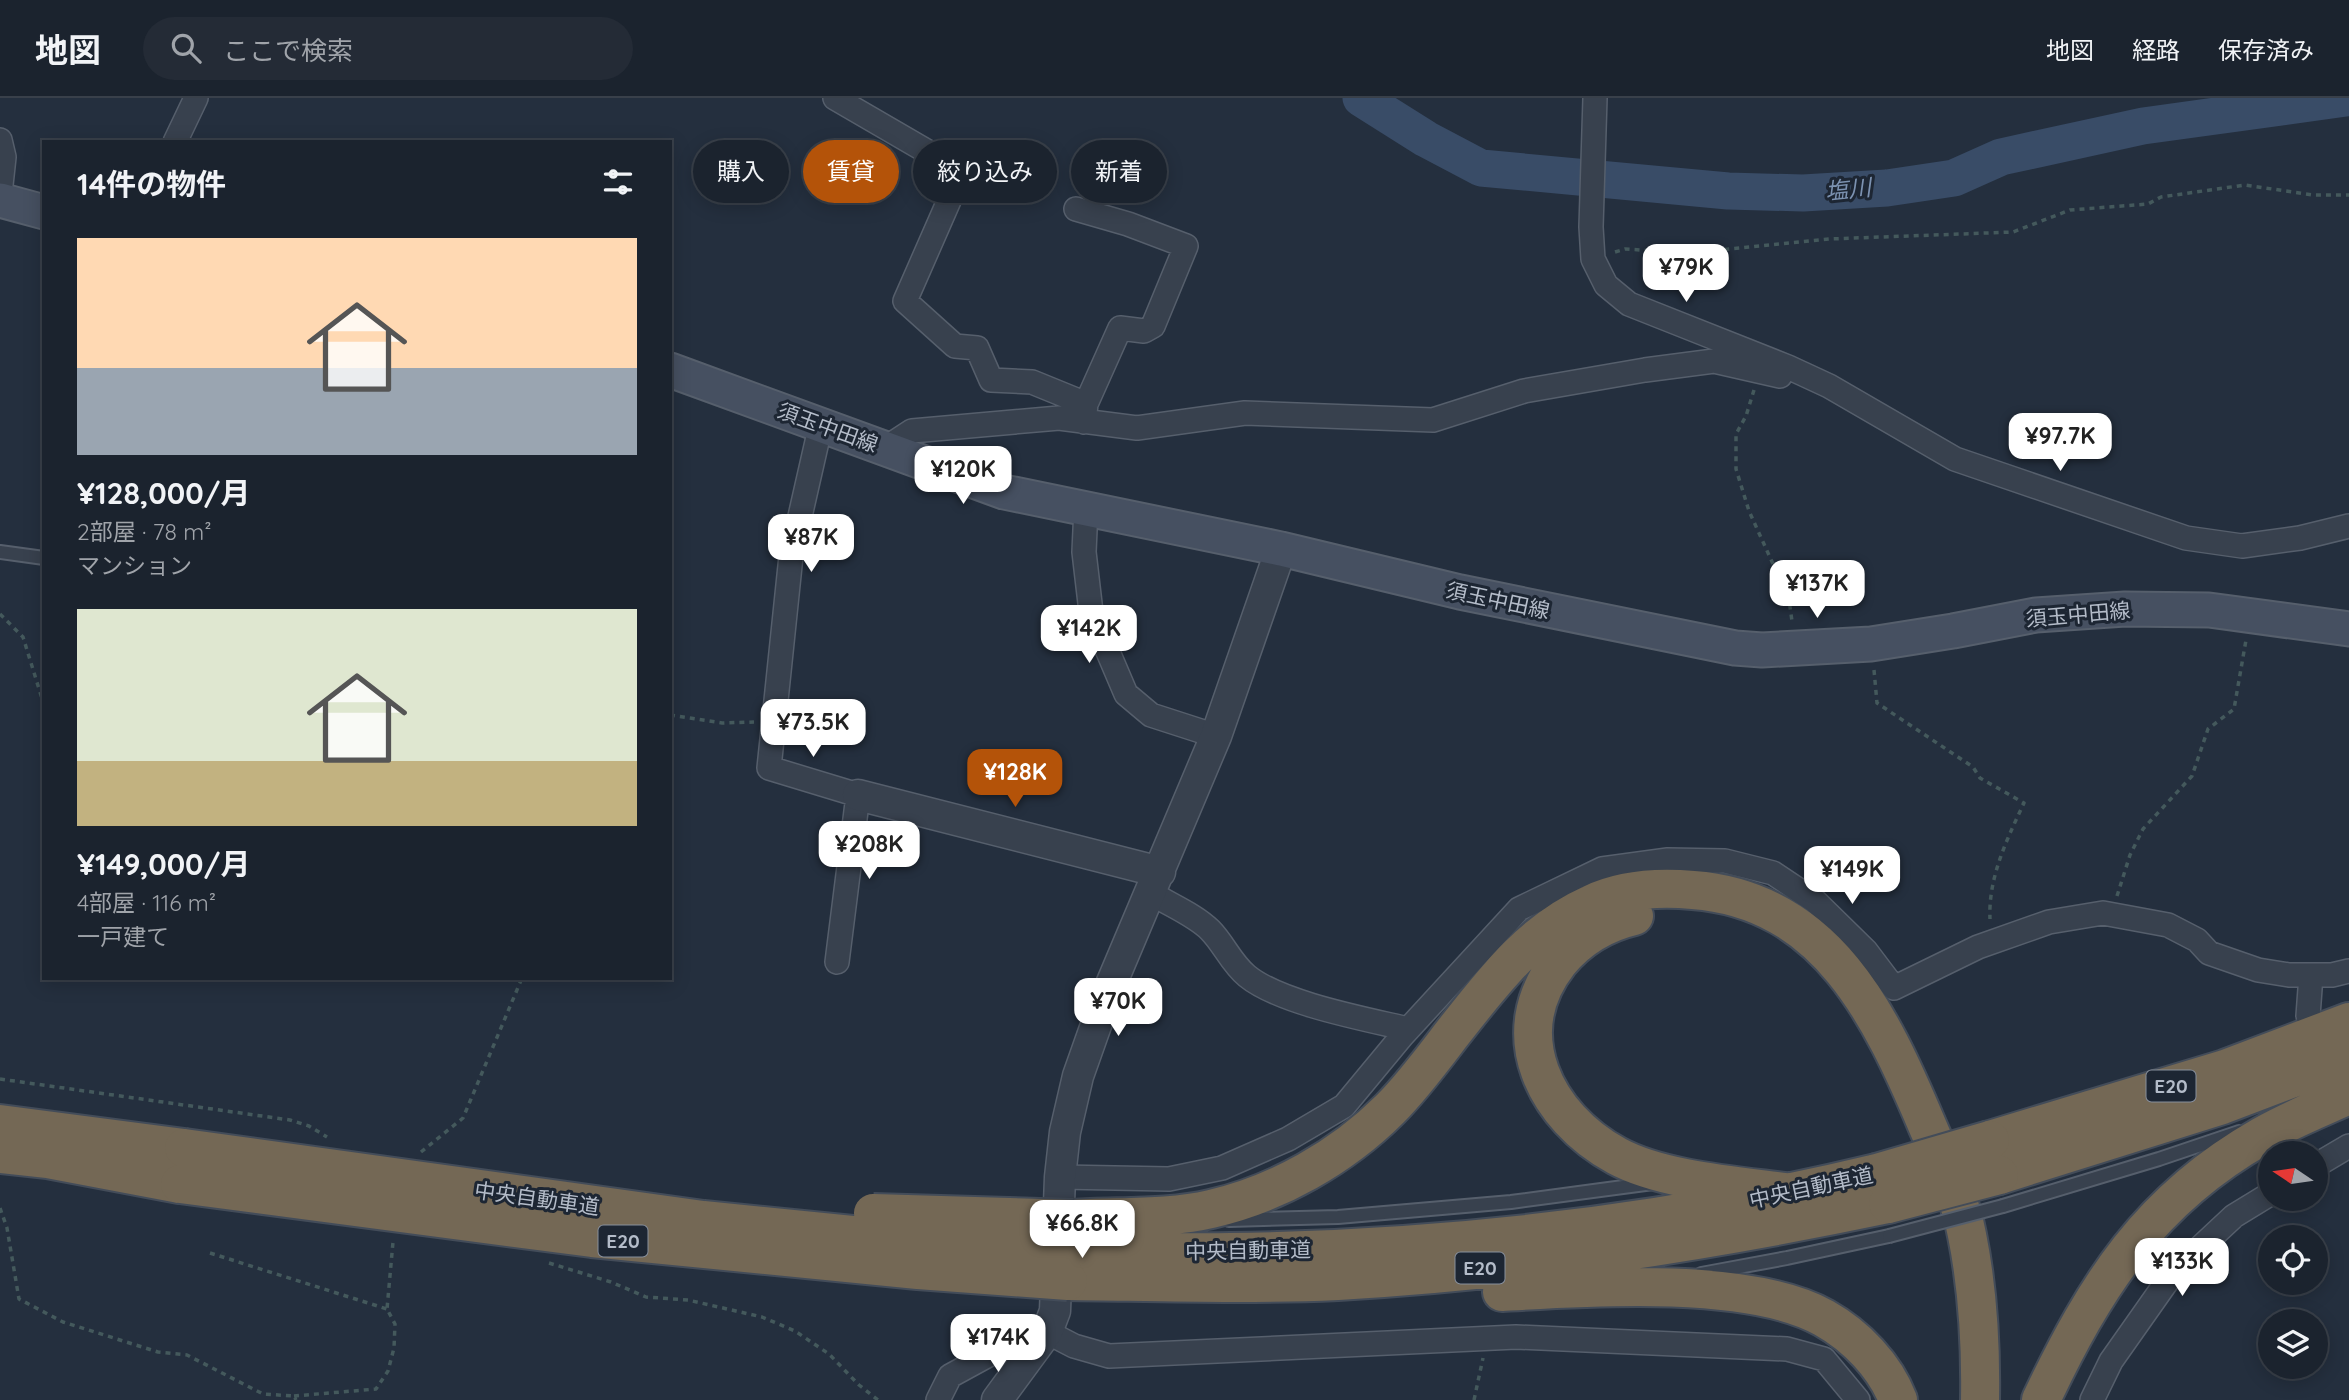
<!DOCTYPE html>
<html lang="ja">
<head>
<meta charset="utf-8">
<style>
  :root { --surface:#1b232e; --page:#242b36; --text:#f1f3f6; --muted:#a0a4aa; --line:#39404a; --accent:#b45309 }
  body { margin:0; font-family:Quicksand,"Noto Sans JP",sans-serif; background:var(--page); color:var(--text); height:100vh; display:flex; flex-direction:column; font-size:26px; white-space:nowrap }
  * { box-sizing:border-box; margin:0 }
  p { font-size:23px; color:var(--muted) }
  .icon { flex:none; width:38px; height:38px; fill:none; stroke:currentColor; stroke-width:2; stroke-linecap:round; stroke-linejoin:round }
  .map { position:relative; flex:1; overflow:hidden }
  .panel { position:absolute; left:42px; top:42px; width:630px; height:840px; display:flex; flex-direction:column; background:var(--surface); border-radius:0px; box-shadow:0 4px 18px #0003,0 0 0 2px var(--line) }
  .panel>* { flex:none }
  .top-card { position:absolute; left:693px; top:42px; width:665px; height:63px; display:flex; gap:14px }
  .needle { width:46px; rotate:283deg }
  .tools { position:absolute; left:2258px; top:1043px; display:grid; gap:14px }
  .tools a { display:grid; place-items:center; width:70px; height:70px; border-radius:50%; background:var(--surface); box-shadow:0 4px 18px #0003,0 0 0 2px var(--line); font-size:35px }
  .price { position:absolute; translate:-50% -60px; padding:0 16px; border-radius:14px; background:#fff; color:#222; font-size:23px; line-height:46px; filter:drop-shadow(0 2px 4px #0008) }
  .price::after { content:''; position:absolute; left:50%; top:42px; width:21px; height:16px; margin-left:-10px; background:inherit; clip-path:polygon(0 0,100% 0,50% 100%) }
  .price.current { background:var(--accent); color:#fff }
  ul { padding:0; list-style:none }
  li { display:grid; align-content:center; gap:14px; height:371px; padding:0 35px }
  li span { display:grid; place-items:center; height:217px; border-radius:0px; color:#555 }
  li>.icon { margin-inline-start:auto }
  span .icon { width:126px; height:126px; fill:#fffc; stroke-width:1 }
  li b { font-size:30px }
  h2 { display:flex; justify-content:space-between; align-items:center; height:84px; padding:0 35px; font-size:30px }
  .chip { padding:0 24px; border-radius:32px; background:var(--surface); box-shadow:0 4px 18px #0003,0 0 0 2px var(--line); font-size:24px; line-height:63px }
  .chip.current { background:var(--accent); color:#fff }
  header { display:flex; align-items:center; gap:42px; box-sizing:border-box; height:98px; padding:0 35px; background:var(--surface); border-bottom:2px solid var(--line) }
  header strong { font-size:33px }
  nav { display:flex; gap:38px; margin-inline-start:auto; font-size:24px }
  .search { width:490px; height:63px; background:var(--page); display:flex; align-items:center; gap:18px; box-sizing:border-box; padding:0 24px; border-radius:38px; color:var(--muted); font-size:26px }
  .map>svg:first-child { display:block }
</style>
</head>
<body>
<header>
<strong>地図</strong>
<div class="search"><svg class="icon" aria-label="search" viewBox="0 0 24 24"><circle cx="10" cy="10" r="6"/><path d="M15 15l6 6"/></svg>ここで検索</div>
<nav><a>地図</a><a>経路</a><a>保存済み</a></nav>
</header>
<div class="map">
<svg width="2349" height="1302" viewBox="0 0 2349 1302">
  <rect width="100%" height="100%" fill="#242f3e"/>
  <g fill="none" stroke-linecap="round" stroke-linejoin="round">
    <path stroke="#394c67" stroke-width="37" d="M 1361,0 L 1426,41 L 1481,70 L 1728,93 L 1803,95 L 1887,90 L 1954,80 L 2001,59 L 2143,28 L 2346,0"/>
    <g stroke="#565f6c" stroke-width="16">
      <path id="service" d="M 0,454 L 44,460
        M 2003,1108 L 2159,1061 L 2239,1034
        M 1229,1122 L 1338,1119 L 1511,1104 L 1653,1085
        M 1701,1176 L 1787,1160 L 1889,1138"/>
    </g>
    <g stroke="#565f6c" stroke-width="26">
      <path id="minor" d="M 835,0 L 940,61 L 955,89 L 905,203 L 955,248 L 977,250 L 991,282 L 1032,284 L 1086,306 L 1084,324
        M 1595,0 L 1591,129 L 1593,161 L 1606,187 L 1629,206 L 1788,269 L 1829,288 L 1955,361 L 2186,440 L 2242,448 L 2300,440 L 2349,428
        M 0,42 L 4,59 L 0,96
        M 175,44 L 196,0
        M 1076,111 L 1128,126 L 1186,148 L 1153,228 L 1144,233 L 1120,230 L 1086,306
        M 821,326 L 791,458 L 769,670 L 858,697 L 837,864
        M 886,350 L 912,333 L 1059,320 L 1137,330 L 1245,315 L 1433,322 L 1524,293 L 1645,272 L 1714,263 L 1780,278
        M 1086,410 L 1084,454 L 1091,514 L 1126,596 L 1151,617 L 1216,638
        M 1151,795 C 1170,807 1195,817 1210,832 C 1224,846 1231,865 1247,878 C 1280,905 1365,921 1408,931
        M 2308,918 L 2311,877
        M 2315,1068 L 2349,1048
        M 1060,1079 L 1169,1081 L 1222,1070 L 1288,1041 L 1344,1008 L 1402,938 L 1519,811 L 1602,771 L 1668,762 L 1725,763 L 1773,775 L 1815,803 L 1866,853 L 1894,890 L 1978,849 L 2049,824 L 2103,815 L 2168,827 L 2197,842 L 2209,855 L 2258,872 L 2289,877 L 2332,877 L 2349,873
        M 938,1302 L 950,1278 L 1027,1236 L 1047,1234 L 1074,1248 L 1109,1258 L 1516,1239 L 1787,1251 L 1824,1261 L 1858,1302
        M 2092,1302 L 2111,1263 L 2173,1175 L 2234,1118 L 2270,1096"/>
    </g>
    <g stroke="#565f6c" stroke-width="33">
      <path id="tertiary" d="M 858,697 L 1160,774
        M 997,1302 L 1047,1234 L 1055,1213 L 1060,1079 L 1065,1034 L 1078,978 L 1107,896 L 1216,638 L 1281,451"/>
    </g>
    <g stroke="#565f6c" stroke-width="37">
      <path id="secondary" d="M 0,102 L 44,114
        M 670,272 L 1004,394 L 1281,451 L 1460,494 L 1735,550 L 1762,552 L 1871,546 L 1953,533 L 2036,517 L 2125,511 L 2209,512 L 2349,531"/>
    </g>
    <g stroke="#434c59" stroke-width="42">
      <path id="motorway" d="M 1634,818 C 1604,825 1579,840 1559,864 C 1503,936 1545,1019 1617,1058 C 1663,1083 1741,1088 1793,1095
        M 0,1026 L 184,1050
        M 1990,1042 L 2225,971 L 2349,924
        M 0,1056 L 48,1061 L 180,1086
        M 1999,1077 L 2222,1007 L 2349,959
        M 1073,1121 C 1116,1118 1169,1121 1211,1111 C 1277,1096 1342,1059 1390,1011 C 1412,989 1432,962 1451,937 C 1492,885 1530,833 1591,806 C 1622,791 1659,789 1693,792 C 1827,802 1881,918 1927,1027 C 1942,1062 1960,1099 1967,1137 C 1978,1192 1981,1246 1980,1302
        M 1070,1152 C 1123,1153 1177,1155 1230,1154 C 1446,1151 1666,1126 1877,1075
        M 1068,1183 C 1158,1184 1248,1187 1338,1183 C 1523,1173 1706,1144 1888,1106
        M 1502,1194 C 1587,1189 1750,1178 1824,1220 C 1856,1238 1885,1268 1898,1302
        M 2041,1302 C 2095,1188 2149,1102 2262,1038 C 2290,1022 2320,1010 2349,997"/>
    </g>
    <path stroke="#44595c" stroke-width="3.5" stroke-dasharray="5 5" stroke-linecap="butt" d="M 1615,154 L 1625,151 L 1688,155 L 1829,141 L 2013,134 L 2070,112 L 2148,106 L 2161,99 L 2245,87 L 2313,97 L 2349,97
      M 1754,292 L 1746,318 L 1736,336 L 1736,371 L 1749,413 L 1778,477 L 1787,488 L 1792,523
      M 0,516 L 23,539 L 44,607
      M 1874,572 L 1877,605 L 1973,669 L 1980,680 L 2024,705 C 2007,741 1988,780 1990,821
      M 670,617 L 722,625 L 754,624
      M 2117,798 L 2130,757 L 2143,731 L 2192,678 L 2208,631 L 2234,611 L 2246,542
      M 0,981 L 290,1022 L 309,1028 L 327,1039
      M 421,1054 L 463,1020 L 522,880
      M 0,1110 L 7,1130 L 19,1201 L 63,1224 L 158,1254 L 187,1257 L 263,1296 L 294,1298 L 296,1302
      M 210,1155 L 387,1211
      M 549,1165 L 611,1184 L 646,1199 L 688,1202 L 762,1219 L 795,1233 L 829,1256 L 859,1287 L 878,1302
      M 294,1298 L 376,1291 L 388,1273 L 394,1250 L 395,1226 L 387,1211 L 393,1144
      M 1474,1302 L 1483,1260"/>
    <use href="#service" stroke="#38414e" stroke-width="12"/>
    <use href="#minor" stroke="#38414e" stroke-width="23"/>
    <use href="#tertiary" stroke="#38414e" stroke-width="30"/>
    <use href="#secondary" stroke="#465061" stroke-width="33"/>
    <use href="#motorway" stroke="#746855" stroke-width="38"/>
    <g stroke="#565f6c" stroke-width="16" stroke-linecap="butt">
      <path id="service-bridge" d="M 1889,1138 L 2003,1108"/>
    </g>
    <g stroke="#434c59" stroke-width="42" stroke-linecap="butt">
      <path id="motorway-bridge" d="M 184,1050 L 703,1122 L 922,1144 L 1070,1152
        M 1877,1075 L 1990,1042
        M 180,1086 L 592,1140 L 918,1172 L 1068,1183
        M 1888,1106 L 1999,1077
        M 873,1115 L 1073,1121"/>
    </g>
    <use href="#service-bridge" stroke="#38414e" stroke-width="12"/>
    <use href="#motorway-bridge" stroke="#746855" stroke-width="38"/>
  </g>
  <g text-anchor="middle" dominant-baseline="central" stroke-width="6" stroke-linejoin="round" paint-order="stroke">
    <g fill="#1d2633" stroke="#878f9c" stroke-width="2">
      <rect x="2146.5" y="972.5" width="49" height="31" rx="5"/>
      <rect x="598.5" y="1127.5" width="49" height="31" rx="5"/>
      <rect x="1455.5" y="1154.5" width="49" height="31" rx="5"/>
    </g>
    <g font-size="19" font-weight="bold" fill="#b4bcc9">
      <text x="2171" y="988">E20</text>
      <text x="623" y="1143">E20</text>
      <text x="1480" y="1170">E20</text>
    </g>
    <g font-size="21" fill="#b4bcc9" stroke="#1d2633">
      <text transform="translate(828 329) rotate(20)">須玉中田線</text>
      <text transform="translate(1498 502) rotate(12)">須玉中田線</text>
      <text transform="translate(2078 516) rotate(-5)">須玉中田線</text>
      <text transform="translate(1811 1089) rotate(-12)">中央自動車道</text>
      <text transform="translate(537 1100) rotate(8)">中央自動車道</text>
      <text transform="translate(1248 1152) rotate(-1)">中央自動車道</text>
    </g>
    <g font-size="23" font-style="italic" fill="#7c92b1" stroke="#1d2633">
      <text transform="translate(1848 91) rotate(-6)">塩川</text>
    </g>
  </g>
</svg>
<div class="tools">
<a><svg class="needle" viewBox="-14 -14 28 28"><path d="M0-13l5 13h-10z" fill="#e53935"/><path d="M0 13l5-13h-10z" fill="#a0a4aa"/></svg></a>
<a><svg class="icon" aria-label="locate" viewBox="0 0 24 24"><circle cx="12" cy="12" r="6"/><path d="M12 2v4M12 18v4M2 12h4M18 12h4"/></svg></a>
<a><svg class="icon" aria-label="layers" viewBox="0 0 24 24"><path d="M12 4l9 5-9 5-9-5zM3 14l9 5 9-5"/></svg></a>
</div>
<b class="price" style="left:1686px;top:206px">¥79K</b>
<b class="price" style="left:2060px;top:375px">¥97.7K</b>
<b class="price" style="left:963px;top:408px">¥120K</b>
<b class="price" style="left:811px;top:476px">¥87K</b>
<b class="price" style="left:1817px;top:522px">¥137K</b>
<b class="price" style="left:1089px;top:567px">¥142K</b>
<b class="price" style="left:813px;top:661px">¥73.5K</b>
<b class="price current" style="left:1015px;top:711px">¥128K</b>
<b class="price" style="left:869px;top:783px">¥208K</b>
<b class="price" style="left:1852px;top:808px">¥149K</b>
<b class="price" style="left:1118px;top:940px">¥70K</b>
<b class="price" style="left:1082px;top:1162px">¥66.8K</b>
<b class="price" style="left:2182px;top:1200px">¥133K</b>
<b class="price" style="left:998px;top:1276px">¥174K</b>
<div class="top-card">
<a class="chip">購入</a>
<a class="chip current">賃貸</a>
<a class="chip">絞り込み</a>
<a class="chip">新着</a>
</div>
<section class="panel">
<h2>14件の物件<svg class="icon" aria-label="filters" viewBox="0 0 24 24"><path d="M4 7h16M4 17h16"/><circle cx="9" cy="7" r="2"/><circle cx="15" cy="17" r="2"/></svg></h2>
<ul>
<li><span style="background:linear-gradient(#ffd9b3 60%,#9aa5b1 0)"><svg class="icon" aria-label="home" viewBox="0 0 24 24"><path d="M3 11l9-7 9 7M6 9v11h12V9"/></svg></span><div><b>¥128,000/月</b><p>2部屋 · 78 m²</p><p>マンション</p></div></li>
<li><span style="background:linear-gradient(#dfe7d0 70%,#c2b280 0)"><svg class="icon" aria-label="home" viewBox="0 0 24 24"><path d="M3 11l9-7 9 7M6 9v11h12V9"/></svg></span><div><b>¥149,000/月</b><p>4部屋 · 116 m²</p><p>一戸建て</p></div></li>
</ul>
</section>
</div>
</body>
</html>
